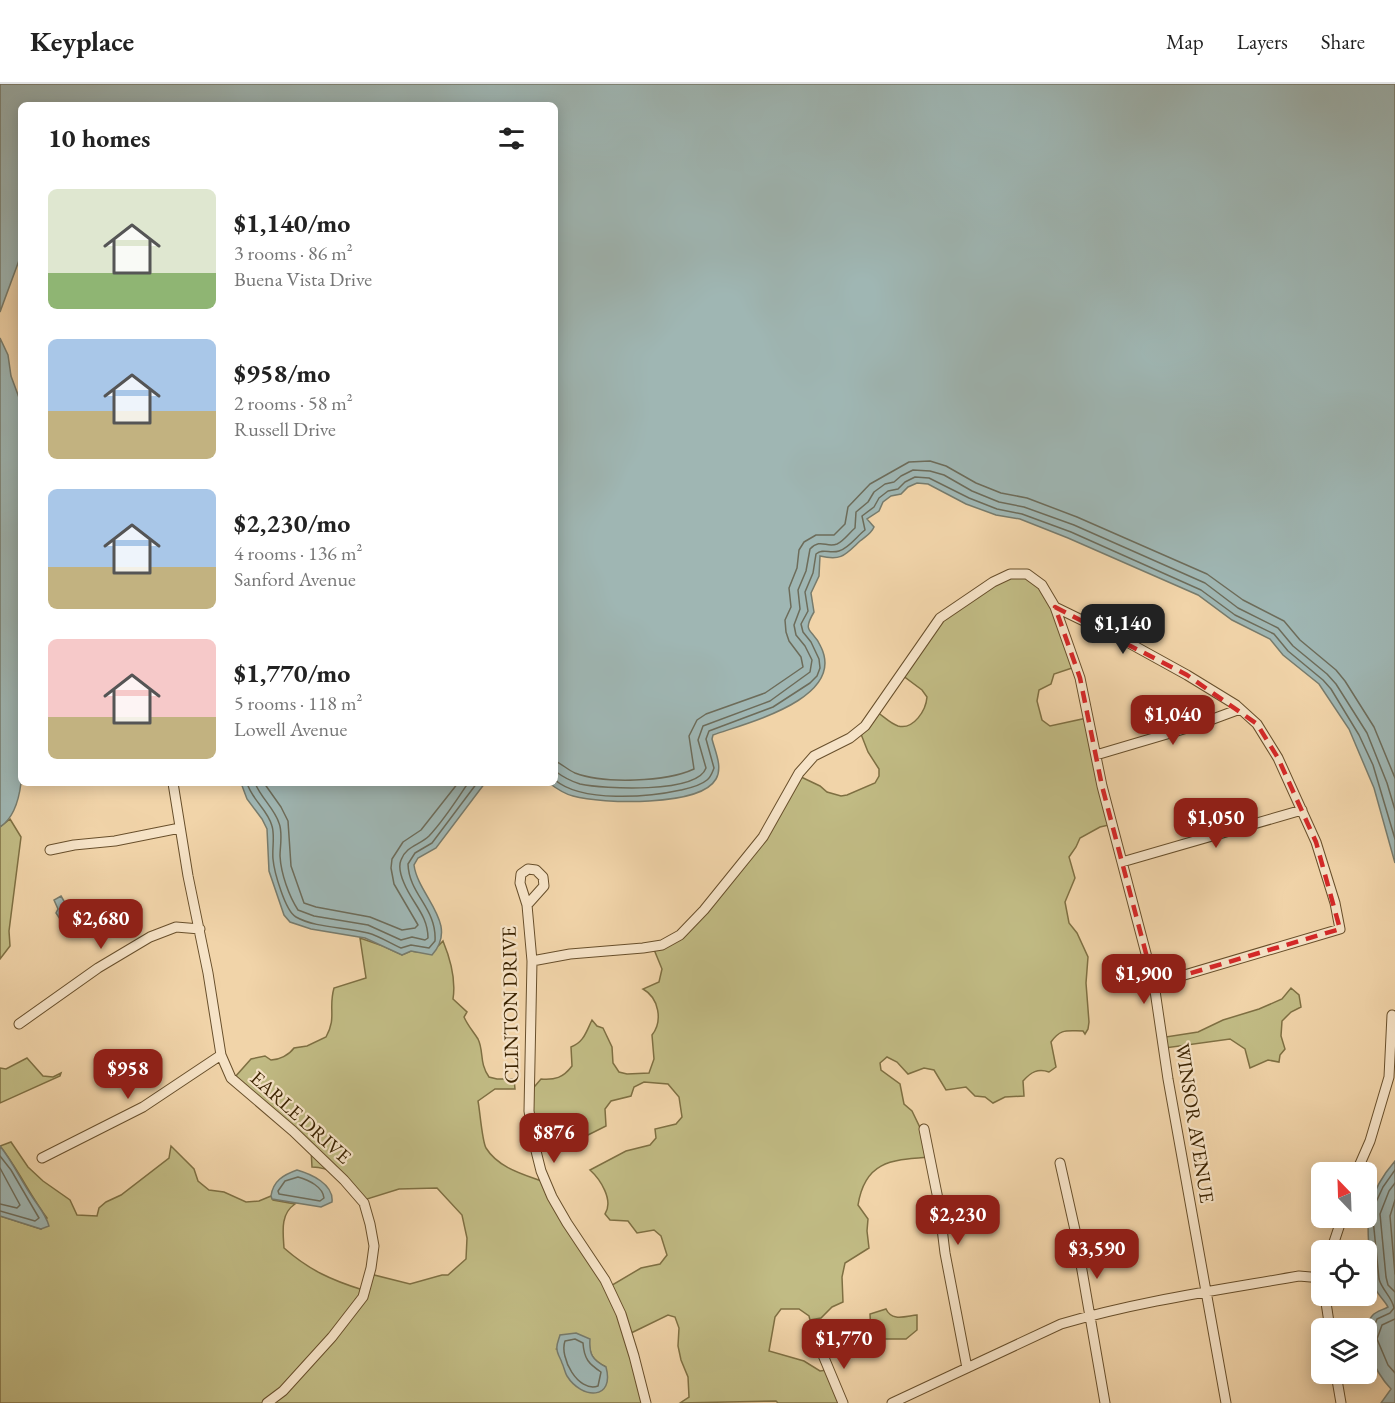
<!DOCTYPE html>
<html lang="en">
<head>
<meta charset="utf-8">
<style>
  :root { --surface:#fff; --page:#f2f2f2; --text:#222; --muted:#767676; --line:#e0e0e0; --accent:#8f2418 }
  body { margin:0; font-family:"EB Garamond",serif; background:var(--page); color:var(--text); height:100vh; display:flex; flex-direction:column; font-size:22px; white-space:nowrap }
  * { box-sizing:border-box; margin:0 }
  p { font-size:20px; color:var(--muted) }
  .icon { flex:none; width:33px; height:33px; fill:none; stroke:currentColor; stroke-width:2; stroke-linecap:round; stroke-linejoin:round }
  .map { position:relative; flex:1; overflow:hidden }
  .drawer { position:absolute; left:18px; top:18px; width:540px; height:684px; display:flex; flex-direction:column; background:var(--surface); border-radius:9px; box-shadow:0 3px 15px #0003 }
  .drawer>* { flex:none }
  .needle { width:39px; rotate:337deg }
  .fabs { position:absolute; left:1311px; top:1078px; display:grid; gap:12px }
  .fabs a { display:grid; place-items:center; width:66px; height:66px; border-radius:9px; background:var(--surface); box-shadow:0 3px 15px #0003; font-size:30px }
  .price { position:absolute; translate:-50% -51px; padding:0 14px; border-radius:12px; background:var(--accent); color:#fff; font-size:20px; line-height:39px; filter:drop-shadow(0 2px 3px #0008) }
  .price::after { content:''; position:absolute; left:50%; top:36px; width:18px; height:14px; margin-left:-9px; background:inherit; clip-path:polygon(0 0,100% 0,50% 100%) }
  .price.current { background:#222; color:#fff }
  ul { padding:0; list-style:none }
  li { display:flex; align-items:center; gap:18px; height:150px; padding:0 30px }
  li span { display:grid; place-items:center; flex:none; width:168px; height:120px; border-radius:9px; color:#555 }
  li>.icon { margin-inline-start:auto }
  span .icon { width:72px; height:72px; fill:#fffc; stroke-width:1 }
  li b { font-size:26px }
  h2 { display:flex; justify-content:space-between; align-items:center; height:72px; padding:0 30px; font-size:26px }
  header { display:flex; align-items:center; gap:36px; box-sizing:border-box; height:84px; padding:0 30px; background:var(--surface); border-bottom:2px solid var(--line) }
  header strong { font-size:28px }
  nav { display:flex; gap:33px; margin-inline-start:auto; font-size:21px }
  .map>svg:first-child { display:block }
</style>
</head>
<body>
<header>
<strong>Keyplace</strong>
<nav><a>Map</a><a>Layers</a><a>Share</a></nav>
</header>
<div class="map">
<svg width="1395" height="1319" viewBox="0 0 1395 1319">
  <rect width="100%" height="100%" fill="#f1d4a9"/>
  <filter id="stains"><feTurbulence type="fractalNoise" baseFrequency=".00333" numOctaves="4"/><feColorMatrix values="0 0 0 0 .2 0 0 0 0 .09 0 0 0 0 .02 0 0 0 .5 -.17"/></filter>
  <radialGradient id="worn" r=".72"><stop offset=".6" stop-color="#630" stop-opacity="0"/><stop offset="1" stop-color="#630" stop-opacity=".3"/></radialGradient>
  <path fill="#c1bb84" stroke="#7e6f42" stroke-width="1.5" fill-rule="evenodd" d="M 1012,489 L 1041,499 L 1075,583 L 1054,590 L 1051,600 L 1039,606 L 1037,617 L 1042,636 L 1050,642 L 1087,634 L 1109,741 L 1100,743 L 1080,754 L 1076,763 L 1069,773 L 1075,794 L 1065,818 L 1069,839 L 1077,849 L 1088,873 L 1086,899 L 1089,938 L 1088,945 L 1085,950 L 1083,947 C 1067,947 1061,944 1051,958 L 1056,983 L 1049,988 C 1038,984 1031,988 1023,997 L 1024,1012 L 1005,1013 L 993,1019 L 985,1013 L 975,1012 L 966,1003 L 946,1006 L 934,986 L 924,984 L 908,990 L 897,978 L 887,973 L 880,979 L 881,986 L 900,1000 L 904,1020 L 912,1027 L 925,1054 L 929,1073 C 891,1076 865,1077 858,1121 L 868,1135 L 867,1147 L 869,1164 L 845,1179 L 842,1193 L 843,1218 L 832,1223 L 821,1234 L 810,1236 L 809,1232 L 799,1225 L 781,1225 L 775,1233 L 769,1267 L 804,1277 L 820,1287 L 827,1286 L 843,1319 L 778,1319 L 776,1317 L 680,1319 L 689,1313 L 688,1293 L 681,1276 L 678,1262 L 679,1244 L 675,1233 L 668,1231 L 625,1252 L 646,1319 L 0,1319 L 0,1132 L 41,1145 L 47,1134 C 30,1111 18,1085 0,1062 L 11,1058 L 28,1083 L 43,1097 L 70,1116 L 77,1131 L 97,1132 L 99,1124 L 106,1118 L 121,1111 L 169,1074 L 171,1062 L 194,1085 L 198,1097 L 209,1106 L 224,1108 L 246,1118 L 259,1117 L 271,1112 L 273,1116 L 295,1120 C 280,1130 283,1148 284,1164 C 309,1186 331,1196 363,1206 L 370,1190 L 410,1200 L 442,1191 L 448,1191 L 466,1175 L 467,1154 L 462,1131 L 437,1104 L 399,1105 L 364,1116 C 348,1101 336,1083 312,1083 L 311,1065 L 235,993 L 251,975 L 265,972 L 271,976 C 279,976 289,971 294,964 L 307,962 L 326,953 C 337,933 328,925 334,904 L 366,894 L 360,854 L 383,862 L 402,871 L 411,867 C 424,870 435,867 443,857 C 450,874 456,896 453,915 L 467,928 L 464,933 C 468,942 473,947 478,955 C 484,967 479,979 489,993 L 497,995 L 514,995 L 515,1005 L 495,1005 L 478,1017 C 480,1027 482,1057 486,1064 C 499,1085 526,1091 547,1099 L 609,1203 L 641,1184 L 660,1180 L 667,1171 L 661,1152 L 654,1146 L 637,1149 L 628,1137 L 610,1136 L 605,1130 C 614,1116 600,1095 590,1086 L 626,1067 L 650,1061 L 656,1054 L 655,1045 L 676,1040 L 682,1033 L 679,1013 L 668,1000 L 644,998 L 634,1003 L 631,1012 L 611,1017 L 605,1025 L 606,1042 L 564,1063 L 547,1066 L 533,1056 L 529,1009 L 541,995 C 555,996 563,994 572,982 L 571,963 C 584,958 586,948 592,936 L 597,942 L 603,944 L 612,963 L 613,979 L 619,988 L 627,990 L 649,989 L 654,975 L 652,951 C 663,937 659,914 643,905 L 659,898 L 662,885 L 653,863 L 681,849 L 762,751 L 797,691 L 820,702 L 827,708 L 841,712 L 847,711 L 875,699 L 879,692 L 879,685 L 868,668 L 859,645 L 877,628 C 883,632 891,640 898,642 C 914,646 926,626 927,613 L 922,606 L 902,591 L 932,541 ZM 589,1255 C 589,1270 592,1276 606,1283 L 557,1265 Z
    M 10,735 L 21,753 L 9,847 L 10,862 L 0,875 L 0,743 Z
    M 1291,904 L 1299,911 L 1301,923 L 1291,928 L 1282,937 L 1281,952 L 1285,965 L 1280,971 L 1279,978 L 1268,976 L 1250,984 L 1245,965 L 1230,955 L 1165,964 L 1160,947 L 1166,953 L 1198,948 L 1223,936 L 1259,925 L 1282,915 Z
    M 27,974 L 43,992 L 53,993 L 61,989 L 60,992 L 0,1019 L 0,984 L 6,985 Z
    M 886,1225 C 892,1238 906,1232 917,1231 L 917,1246 L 906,1255 L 880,1255 L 871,1251 L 870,1230 Z"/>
  <path fill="#9fb6b3" stroke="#777b6c" stroke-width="1.5" d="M 0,0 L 1395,0 L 1395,779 L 1374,704 L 1349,645 L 1319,600 L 1283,571 L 1270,555 L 1232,536 L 1198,511 L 1068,454 L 1020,435 L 996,431 L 966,420 L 928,400 L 917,399 L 908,403 L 901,410 L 891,412 L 883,418 L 879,427 L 867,435 L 874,443 C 871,450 866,452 860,457 C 845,471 842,477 820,472 L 819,492 L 811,509 L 814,528 C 801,550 813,544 821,563 C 846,615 746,639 713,651 L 712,655 C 715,667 723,683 716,695 C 700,723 602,720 573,712 C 564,710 557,705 549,699 L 555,699 L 555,21 L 21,21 L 21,171 L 0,228 Z
    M 0,254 L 8,271 L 11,292 L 21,319 L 21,699 C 19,715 14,734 0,743 Z
    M 241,699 L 485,699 L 436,764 L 418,774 L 414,781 C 418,812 460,840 432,871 L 411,867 L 402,871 L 365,854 L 311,845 L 290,838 L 284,831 L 269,787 L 267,745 L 262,735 L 247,715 Z
    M 61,812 L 71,829 L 60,835 L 56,829 L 58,825 L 54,816 Z
    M 0,1062 C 13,1078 21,1097 33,1114 C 39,1123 46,1131 49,1142 L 41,1145 L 0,1132 Z
    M 1395,1077 L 1395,1319 L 1381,1319 L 1391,1305 C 1377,1290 1355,1252 1372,1232 C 1376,1227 1383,1226 1388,1223 C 1385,1217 1378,1211 1375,1204 C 1372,1194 1371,1183 1370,1172 C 1365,1132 1368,1108 1395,1077 Z
    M 297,1086 C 311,1090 334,1100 332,1118 L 321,1123 L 272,1115 L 271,1112 C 273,1097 283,1091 297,1086 Z
    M 576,1249 L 590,1255 C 589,1270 592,1276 606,1283 C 615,1316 582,1316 567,1292 C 565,1289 564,1283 562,1279 C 561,1275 557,1270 557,1265 C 556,1261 559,1255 560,1251 Z"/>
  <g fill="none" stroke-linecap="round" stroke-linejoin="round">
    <path stroke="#6d6c5a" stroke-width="1.5" d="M 555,677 C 562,680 568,686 575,689 C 604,700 666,698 694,685 L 689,652 L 697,636 L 706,630 L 765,609 L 803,583 L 801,573 L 789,557 L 786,548 L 785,536 L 791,523 L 789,504 L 797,484 L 799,466 L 804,458 L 816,451 L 834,451 L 845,440 L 848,423 L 870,400 L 909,378 L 930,377 L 946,382 L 976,399 L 1001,409 L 1027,414 L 1077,433 L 1207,490 L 1243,516 L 1284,537 L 1300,556 L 1336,586 L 1345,597 L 1374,643 L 1395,694
      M 555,687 C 563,693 570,697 580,700 C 603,705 697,710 706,684 L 698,656 L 703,642 L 770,617 L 810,588 L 812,576 L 805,562 L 796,551 L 794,541 L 800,525 L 798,506 L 806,487 L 810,465 C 821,454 826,464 837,460 C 844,457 849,449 855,444 L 856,428 L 868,418 L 874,408 L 885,400 L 894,398 L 901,392 L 913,386 L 930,387 L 944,391 L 972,407 L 999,418 L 1024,423 L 1074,441 L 1205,499 L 1238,524 L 1278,544 L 1293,562 L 1327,590 L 1336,600 L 1367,649 L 1387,699 L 1395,726
      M 555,696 C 582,719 649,713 681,706 C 690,704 700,702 707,696 C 711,693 712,689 714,684 L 706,655 L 709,647 L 773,623 L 810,599 L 817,592 L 820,584 L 819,575 L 811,558 L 803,548 L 801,540 L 808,527 L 805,508 L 813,489 L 816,470 C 823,464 830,470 839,467 C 849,464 857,452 865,446 L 862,432 L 874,423 L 879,414 L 888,407 L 898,405 L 905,398 L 915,393 L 929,394 L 969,414 L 997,425 L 1022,430 L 1071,448 L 1201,506 L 1235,531 L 1274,550 L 1288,567 L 1323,596 L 1331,605 L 1359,651 L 1373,681 L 1395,755
      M 247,699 C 252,716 268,726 272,742 C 275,752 272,764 273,775 C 274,787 285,827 296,833 C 315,844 346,843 368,849 C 379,852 390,859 401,864 L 411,861 L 429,864 L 435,857 C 437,824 409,811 408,780 L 415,769 L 432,759 L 477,699
      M 255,699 C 261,714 274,724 279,739 C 283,749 280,762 280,772 C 281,790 289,812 298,826 L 314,832 L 368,841 L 401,856 L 412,853 L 425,856 L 428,854 C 428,831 412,819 404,799 C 401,792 398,783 401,776 C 406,762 420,761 429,752 C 444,736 456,717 468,699
      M 264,699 L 281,723 L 288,737 L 291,782 L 304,819 L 316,823 L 370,833 L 402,846 L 415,844 L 418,841 L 394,800 L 391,784 L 392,775 L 403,758 L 421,746 L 458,699
      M 0,1072 L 11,1086 L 39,1134 L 35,1137 L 0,1127
      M 0,1084 L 20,1121 L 17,1124 L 0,1120
      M 298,1093 C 309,1096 323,1103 324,1114 L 320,1117 L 279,1110 L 278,1107 L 285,1097 Z
      M 1395,1099 L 1389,1107 L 1380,1130 L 1386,1193 L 1388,1201 L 1395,1208
      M 1395,1116 L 1390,1132 L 1395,1190
      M 1395,1235 L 1382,1241 L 1377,1255 L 1388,1281 L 1395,1289
      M 1366,1251 L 1372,1248 L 1377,1235 L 1390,1229 L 1394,1224 C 1392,1213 1382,1206 1379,1195 L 1373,1135 L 1371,1129 L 1383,1103 L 1395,1086
      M 575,1255 L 583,1259 C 584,1275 589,1280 601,1288 L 598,1302 C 578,1309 559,1273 565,1257 Z"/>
    <g stroke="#684f2b" stroke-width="11">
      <path id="street" d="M 1055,523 L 1080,594 L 1102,702 L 1154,900 L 1168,995 L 1226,1319
        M 1096,671 L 1194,642 L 1240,625
        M 173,699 L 188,792 L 208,889 L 221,971 L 231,994 L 293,1047 L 344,1096 L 364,1119 L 370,1140 L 374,1162 L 371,1184 L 363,1213 L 332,1253 L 283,1307 L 267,1319
        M 50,766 L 74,761 L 115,757 L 180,744
        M 1122,778 L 1302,726
        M 527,821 L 544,802 L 543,793 L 536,786 L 528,785 L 521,790 L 520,799 L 527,821 L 532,877 L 529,1027 L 534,1059 L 541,1087 L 552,1113 L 567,1139 L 605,1196 L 621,1230 L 634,1272 L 646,1319
        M 532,877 L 570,870 L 643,864 L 662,861 L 680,851 L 704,826 L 763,753 L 799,689 L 814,672 L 850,654 L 865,642 L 940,534 L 993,498 L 1010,490 L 1027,490 L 1042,501 L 1055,523 L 1129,559 L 1187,591 L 1236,621 L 1257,640 L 1278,674 L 1316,758 L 1335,819 L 1340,845 L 1154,900
        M 19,940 L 98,884 L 150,853 L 176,843 L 200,845
        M 924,1045 L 939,1120 L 945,1169 L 967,1284
        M 42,1074 L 143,1023 L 221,971
        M 1060,1079 L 1075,1146 L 1105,1319
        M 1356,1089 L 1370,1057 L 1389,993 L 1392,931
        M 1331,1167 L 1342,1134
        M 1325,1212 L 1330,1245
        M 820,1264 L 843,1319
        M 1336,1290 L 1341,1319
        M 892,1319 L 1061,1240 C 1139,1217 1219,1206 1299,1192 L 1322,1194"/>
    </g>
    <use href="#street" stroke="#f6e3c7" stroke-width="9"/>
  </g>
  <path fill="none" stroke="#d62828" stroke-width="4.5" stroke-dasharray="12 8" stroke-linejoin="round" d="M 1055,523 L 1187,591 L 1257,640 L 1278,674 L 1316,758 L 1340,845 L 1154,900 L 1102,702 L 1080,594 Z"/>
  <g text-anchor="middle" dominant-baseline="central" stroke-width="4.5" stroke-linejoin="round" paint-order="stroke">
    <g font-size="20" fill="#3b2301" stroke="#f6e3c7">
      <text transform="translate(510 921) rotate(-91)">CLINTON DRIVE</text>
      <text transform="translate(301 1033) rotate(42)">EARLE DRIVE</text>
      <text transform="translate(1195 1039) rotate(81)">WINSOR AVENUE</text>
    </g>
  </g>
  <rect width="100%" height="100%" filter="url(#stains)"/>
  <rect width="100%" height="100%" fill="url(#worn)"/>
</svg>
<div class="fabs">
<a><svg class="needle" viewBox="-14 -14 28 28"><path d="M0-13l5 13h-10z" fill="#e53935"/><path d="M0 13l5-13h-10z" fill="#767676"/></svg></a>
<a><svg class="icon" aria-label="locate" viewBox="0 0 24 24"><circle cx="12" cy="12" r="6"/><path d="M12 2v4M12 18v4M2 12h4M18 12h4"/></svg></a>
<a><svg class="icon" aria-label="layers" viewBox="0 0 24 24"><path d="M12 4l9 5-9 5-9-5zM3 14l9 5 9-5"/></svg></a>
</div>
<b class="price current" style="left:1123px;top:571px">$1,140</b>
<b class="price" style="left:1173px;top:662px">$1,040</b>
<b class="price" style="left:1216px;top:765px">$1,050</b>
<b class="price" style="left:101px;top:866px">$2,680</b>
<b class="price" style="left:1144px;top:921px">$1,900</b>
<b class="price" style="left:128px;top:1016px">$958</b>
<b class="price" style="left:554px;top:1080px">$876</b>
<b class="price" style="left:958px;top:1162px">$2,230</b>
<b class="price" style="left:1097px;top:1196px">$3,590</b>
<b class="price" style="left:844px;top:1286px">$1,770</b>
<section class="drawer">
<h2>10 homes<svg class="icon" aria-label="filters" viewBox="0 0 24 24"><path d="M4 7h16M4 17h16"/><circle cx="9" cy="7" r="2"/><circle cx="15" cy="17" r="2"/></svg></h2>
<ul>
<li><span style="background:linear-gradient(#dfe7d0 70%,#8fb573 0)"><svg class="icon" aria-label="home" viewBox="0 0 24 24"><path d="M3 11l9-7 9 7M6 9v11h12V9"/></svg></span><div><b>$1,140/mo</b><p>3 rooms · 86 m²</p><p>Buena Vista Drive</p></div></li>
<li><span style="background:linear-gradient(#a9c7e8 60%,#c2b280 0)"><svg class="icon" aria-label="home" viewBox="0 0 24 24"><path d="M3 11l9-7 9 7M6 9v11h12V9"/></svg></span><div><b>$958/mo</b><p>2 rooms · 58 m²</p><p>Russell Drive</p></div></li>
<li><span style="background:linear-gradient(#a9c7e8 65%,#c2b280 0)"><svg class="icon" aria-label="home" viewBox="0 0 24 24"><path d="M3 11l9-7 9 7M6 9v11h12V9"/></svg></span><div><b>$2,230/mo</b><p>4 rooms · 136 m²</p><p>Sanford Avenue</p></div></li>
<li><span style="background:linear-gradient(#f6c9c9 65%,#c2b280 0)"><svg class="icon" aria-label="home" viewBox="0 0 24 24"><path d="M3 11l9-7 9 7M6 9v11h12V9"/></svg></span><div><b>$1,770/mo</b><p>5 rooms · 118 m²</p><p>Lowell Avenue</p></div></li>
</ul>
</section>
</div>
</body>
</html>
